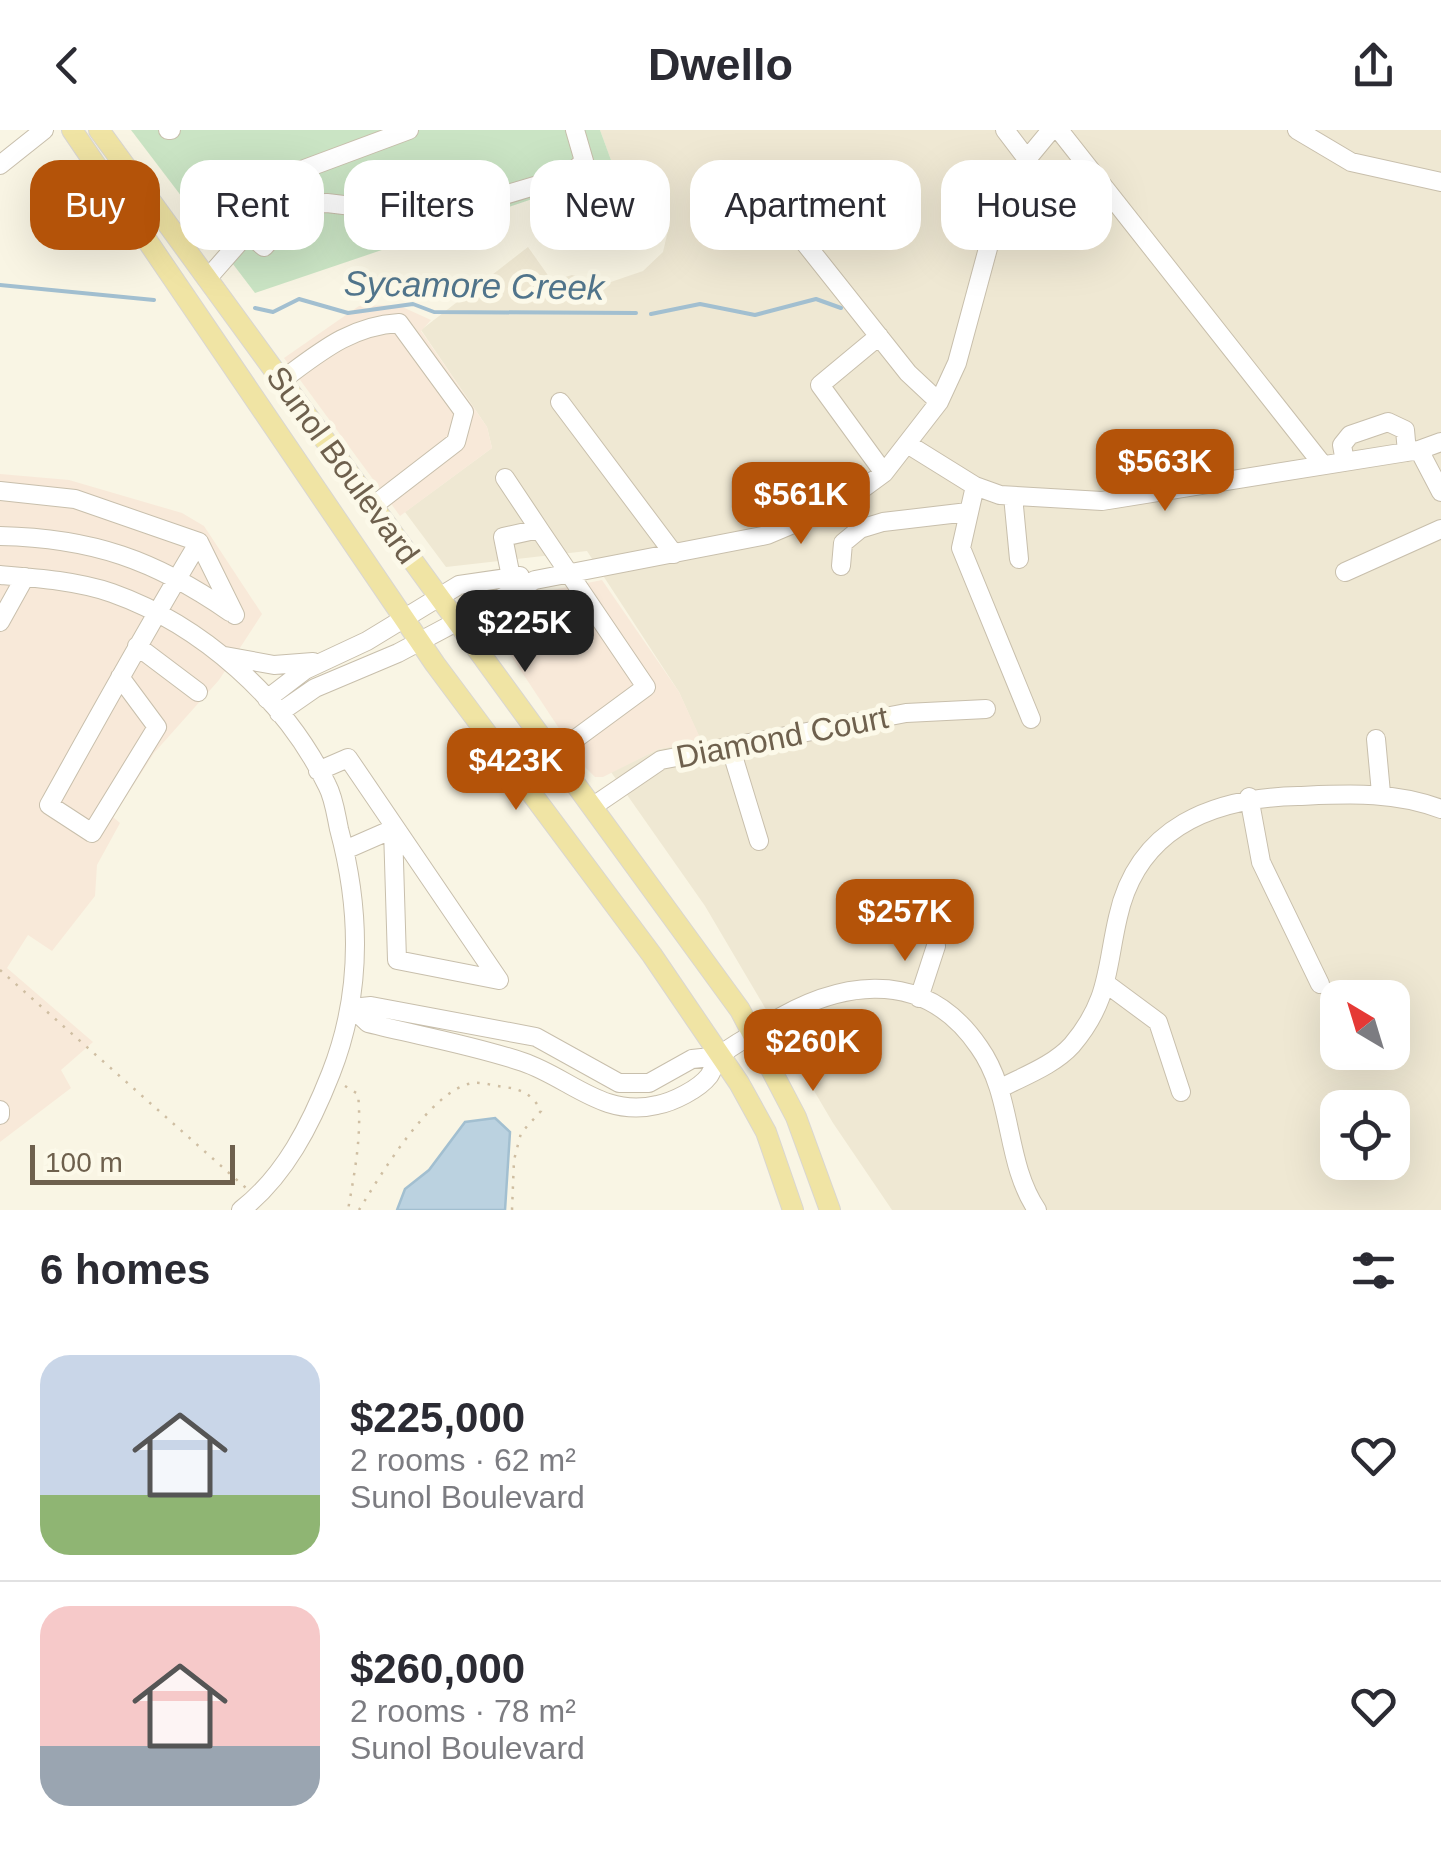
<!DOCTYPE html>
<html lang="en">
<head>
<meta charset="utf-8">
<style>
  :root { --surface:#fff; --page:#f7f7f7; --text:#2b2b33; --muted:#7c7c81; --line:#e1e1e2; --accent:#b45309 }
  body { margin:0; font-family:Arial,sans-serif; background:var(--page); color:var(--text); height:100vh; display:flex; flex-direction:column; font-size:38px; white-space:nowrap }
  * { box-sizing:border-box; margin:0 }
  p { font-size:32px; color:var(--muted) }
  .icon { flex:none; width:55px; height:55px; fill:none; stroke:currentColor; stroke-width:2; stroke-linecap:round; stroke-linejoin:round }
  .map { position:relative; height:1080px; overflow:hidden }
  .panel { display:flex; flex-direction:column; background:var(--surface); flex:1 }
  .panel>* { flex:none }
  .guide { position:absolute; left:30px; top:30px; width:1382px; height:90px; display:flex; gap:20px }
  .needle { width:65px; rotate:322deg }
  .controls { position:absolute; left:1320px; top:850px; display:grid; gap:20px }
  .controls a { display:grid; place-items:center; width:90px; height:90px; border-radius:20px; background:var(--surface); box-shadow:0 10px 40px #0002; font-size:50px }
  .scale { position:absolute; left:30px; bottom:25px; width:205px; box-sizing:border-box; padding-left:10px; border:5px solid #6e604d; border-top:0; font-size:28px; line-height:35px; white-space:nowrap; color:#6e604d; -webkit-text-stroke:8px #fcf9e9; paint-order:stroke }
  .price { position:absolute; translate:-50% -85px; padding:0 22px; border-radius:20px; background:var(--accent); color:#fff; font-size:32px; line-height:65px; filter:drop-shadow(0 2px 5px #0008) }
  .price::after { content:''; position:absolute; left:50%; top:60px; width:30px; height:22px; margin-left:-15px; background:inherit; clip-path:polygon(0 0,100% 0,50% 100%) }
  .price.selected { background:#222; color:#fff }
  ul { padding:0; list-style:none }
  li { display:flex; align-items:center; gap:30px; height:250px; padding:0 40px }
  li+li { border-top:2px solid var(--line) }
  li span { display:grid; place-items:center; flex:none; width:280px; height:200px; border-radius:30px; color:#555 }
  li>.icon { margin-inline-start:auto }
  span .icon { width:120px; height:120px; fill:#fffc; stroke-width:1 }
  li b { font-size:42px }
  h2 { display:flex; justify-content:space-between; align-items:center; height:120px; padding:0 40px; font-size:42px }
  .chip { padding:0 35px; border-radius:30px; background:var(--surface); box-shadow:0 10px 40px #0002; font-size:35px; line-height:90px }
  .chip.selected { background:var(--accent); color:#fff }
  header { display:flex; justify-content:space-between; align-items:center; height:130px; padding:0 40px; background:var(--surface); font-size:45px; font-weight:700 }
  .map>svg:first-child { display:block }
</style>
</head>
<body>
<header><svg class="icon" aria-label="back" viewBox="0 0 24 24"><path d="M15 5l-7 7 7 7"/></svg>Dwello<svg class="icon" aria-label="share" viewBox="0 0 24 24"><path d="M12 15V3M7 8l5-5 5 5M5 13v7h14v-7"/></svg></header>
<div class="map">
<svg width="1441" height="1080" viewBox="0 0 1441 1080">
  <rect width="100%" height="100%" fill="#f9f5e4"/>
  <path fill="#efe8d3" fill-rule="evenodd" d="M 600,0 L 1441,0 L 1441,1080 L 892,1080 L 833,993 L 705,776 L 611,642 L 659,619 L 701,611 L 679,562 L 587,421 L 446,437 L 405,382 L 492,318 L 487,297 L 421,200 L 528,117 L 552,151 L 572,145 L 605,154 L 643,141 L 663,122 L 669,96 L 645,64 L 615,41 ZM 1338,868 L 1392,868 L 1392,922 L 1338,922 ZM 1338,978 L 1392,978 L 1392,1032 L 1338,1032 Z"/>
  <path fill="#f8e9d9" d="M 398,175 L 431,190 L 421,201 L 487,297 L 492,318 L 400,386 L 284,228 L 359,176 Z
    M 0,344 L 69,350 L 182,383 L 204,396 L 262,484 L 219,550 L 154,623 L 113,687 L 120,693 L 97,735 L 95,766 L 52,821 L 28,805 L 7,838 L 93,912 L 61,940 L 71,958 L 0,1012 Z
    M 602,450 L 679,562 L 702,612 L 659,619 L 603,647 L 595,647 L 584,636 L 490,494 L 504,476 L 533,464 Z"/>
  <path fill="#cae4c4" d="M 131,0 L 600,0 L 615,41 L 255,163 Z"/>
  <path fill="#bbd2e0" stroke="#a2bfd0" stroke-width="2.5" d="M 495,988 L 510,1002 L 505,1080 L 397,1080 L 405,1059 L 429,1040 L 465,992 Z"/>
  <g fill="none" stroke-linecap="round" stroke-linejoin="round">
    <path stroke="#a2bfd0" stroke-width="4" d="M 0,155 L 154,170
      M 255,178 L 273,182 L 299,169 L 348,183 L 413,174 L 434,182 L 636,183
      M 651,184 L 700,174 L 755,185 L 816,169 L 841,178"/>
    <g stroke="#c8bfac" stroke-width="20">
      <path id="minor" d="M 168,0 L 171,0
        M 1005,0 L 1027,29
        M 1059,0 L 1323,335
        M 1297,0 L 1351,32 L 1441,52
        M 0,35 L 44,0
        M 272,75 L 327,73 L 418,84 L 451,81 L 568,46 L 584,31 L 575,0
        M 785,88 L 908,243 L 939,272
        M 247,103 L 264,117 L 284,95 L 272,75
        M 207,149 L 272,75 L 280,48 L 409,0
        M 879,206 L 820,255 L 884,343
        M 282,250 C 320,222 350,196 399,193 L 464,282 L 456,312 L 373,376
        M 560,272 L 674,424
        M 909,315 L 975,356 L 1000,365 L 1102,371 L 1419,320 L 1441,312
        M 1419,320 L 1441,362
        M 1345,332 L 1342,315 L 1350,305 L 1388,292 L 1405,300 L 1407,322
        M 505,348 L 539,399
        M 975,356 L 961,418 L 1031,589
        M 0,361 L 75,369 L 199,412 L 235,485
        M 1013,366 L 1019,429
        M 0,406 C 92,408 155,430 230,482
        M 841,436 L 843,413 L 860,399 L 883,392 L 968,382
        M 1345,442 L 1441,399
        M 0,445 C 36,448 77,451 112,463 C 202,495 285,569 327,655 C 334,668 336,685 339,699 C 361,781 362,864 331,943 C 311,994 285,1046 241,1080
        M 511,447 L 503,407 L 539,399 L 646,557 L 555,624
        M 0,492 L 25,447
        M 137,516 L 198,562
        M 225,526 L 274,535 L 313,532
        M 120,547 L 157,597 L 92,703 L 49,675 C 98,587 147,498 199,412
        M 267,569 L 305,540 L 367,511 L 459,455 L 520,446
        M 279,583 L 315,558 L 398,523 L 535,450 L 767,405 L 843,373 L 884,343 L 939,272 L 957,233 L 997,85 L 1027,29 L 1051,0
        M 1376,609 L 1381,663
        M 730,616 L 759,711
        M 318,641 L 348,628 L 499,850
        M 1249,667 L 1261,732 L 1320,854
        M 592,677 L 661,630 L 906,583 L 986,579
        M 345,720 L 393,699 L 397,830 L 499,850
        M 1108,855 L 1158,892 L 1181,962
        M 919,868 L 936,816
        M 352,878 L 368,893 C 420,906 473,915 523,932 C 570,948 603,988 657,975 C 673,972 699,959 709,946 C 713,940 715,932 720,926 C 730,916 747,908 758,901 C 831,852 921,832 979,917 C 1014,966 1004,1031 1037,1080
        M 352,878 L 371,876 L 536,907 L 619,953 L 649,953 L 692,929 L 721,926
        M 1001,958 C 1024,946 1054,935 1072,915 C 1110,870 1106,838 1118,787 C 1138,696 1214,668 1298,666 C 1348,664 1393,661 1441,679
        M 0,980 L 0,985"/>
    </g>
    <g stroke="#d9d6d1" stroke-width="22">
      <path id="major" d="M 72,0 L 435,534 L 652,825 L 739,953 L 766,1002 L 793,1080
        M 99,0 L 740,880 L 796,987 L 830,1080"/>
    </g>
    <path stroke="#cfbea2" stroke-width="2.5" stroke-dasharray="2.5 8" stroke-linecap="butt" d="M 0,840 L 246,1058
      M 345,956 L 358,964 C 362,1005 355,1040 348,1080
      M 359,1080 C 380,1046 431,959 473,953 C 482,952 495,956 504,957 C 522,959 533,965 541,981 L 521,1003 L 514,1030 L 512,1080"/>
    <use href="#minor" stroke="#fff" stroke-width="18"/>
    <use href="#major" stroke="#f0e4a4" stroke-width="20"/>
  </g>
  <g text-anchor="middle" dominant-baseline="central" stroke-width="10" stroke-linejoin="round" paint-order="stroke">
    <g font-size="32" fill="#6e604d" stroke="#fcf9e9">
      <text transform="translate(343 335) rotate(54)">Sunol Boulevard</text>
      <text transform="translate(782 607) rotate(-11)">Diamond Court</text>
    </g>
    <g font-size="35" font-style="italic" fill="#51758c" stroke="#fcf9e9">
      <text transform="translate(474 155) rotate(1)">Sycamore Creek</text>
    </g>
  </g>
</svg>
<div class="controls">
<a><svg class="needle" viewBox="-14 -14 28 28"><path d="M0-13l5 13h-10z" fill="#e53935"/><path d="M0 13l5-13h-10z" fill="#7c7c81"/></svg></a>
<a><svg class="icon" aria-label="locate" viewBox="0 0 24 24"><circle cx="12" cy="12" r="6"/><path d="M12 2v4M12 18v4M2 12h4M18 12h4"/></svg></a>
</div>
<div class="scale">100 m</div>
<b class="price" style="left:1165px;top:384px">$563K</b>
<b class="price" style="left:801px;top:417px">$561K</b>
<b class="price selected" style="left:525px;top:545px">$225K</b>
<b class="price" style="left:516px;top:683px">$423K</b>
<b class="price" style="left:905px;top:834px">$257K</b>
<b class="price" style="left:813px;top:964px">$260K</b>
<div class="guide">
<a class="chip selected">Buy</a>
<a class="chip">Rent</a>
<a class="chip">Filters</a>
<a class="chip">New</a>
<a class="chip">Apartment</a>
<a class="chip">House</a>
</div>
</div>
<section class="panel">
<h2>6 homes<svg class="icon" aria-label="filters" viewBox="0 0 24 24"><path d="M4 7h16M4 17h16"/><circle cx="9" cy="7" r="2"/><circle cx="15" cy="17" r="2"/></svg></h2>
<ul>
<li><span style="background:linear-gradient(#c9d6e8 70%,#8fb573 0)"><svg class="icon" aria-label="home" viewBox="0 0 24 24"><path d="M3 11l9-7 9 7M6 9v11h12V9"/></svg></span><div><b>$225,000</b><p>2 rooms · 62 m²</p><p>Sunol Boulevard</p></div><svg class="icon" aria-label="heart" viewBox="0 0 24 24"><path d="M12 20l-8-8c-3-5 5-10 8-4 3-6 11-1 8 4z"/></svg></li>
<li><span style="background:linear-gradient(#f6c9c9 70%,#9aa5b1 0)"><svg class="icon" aria-label="home" viewBox="0 0 24 24"><path d="M3 11l9-7 9 7M6 9v11h12V9"/></svg></span><div><b>$260,000</b><p>2 rooms · 78 m²</p><p>Sunol Boulevard</p></div><svg class="icon" aria-label="heart" viewBox="0 0 24 24"><path d="M12 20l-8-8c-3-5 5-10 8-4 3-6 11-1 8 4z"/></svg></li>
</ul>
</section>
</body>
</html>
